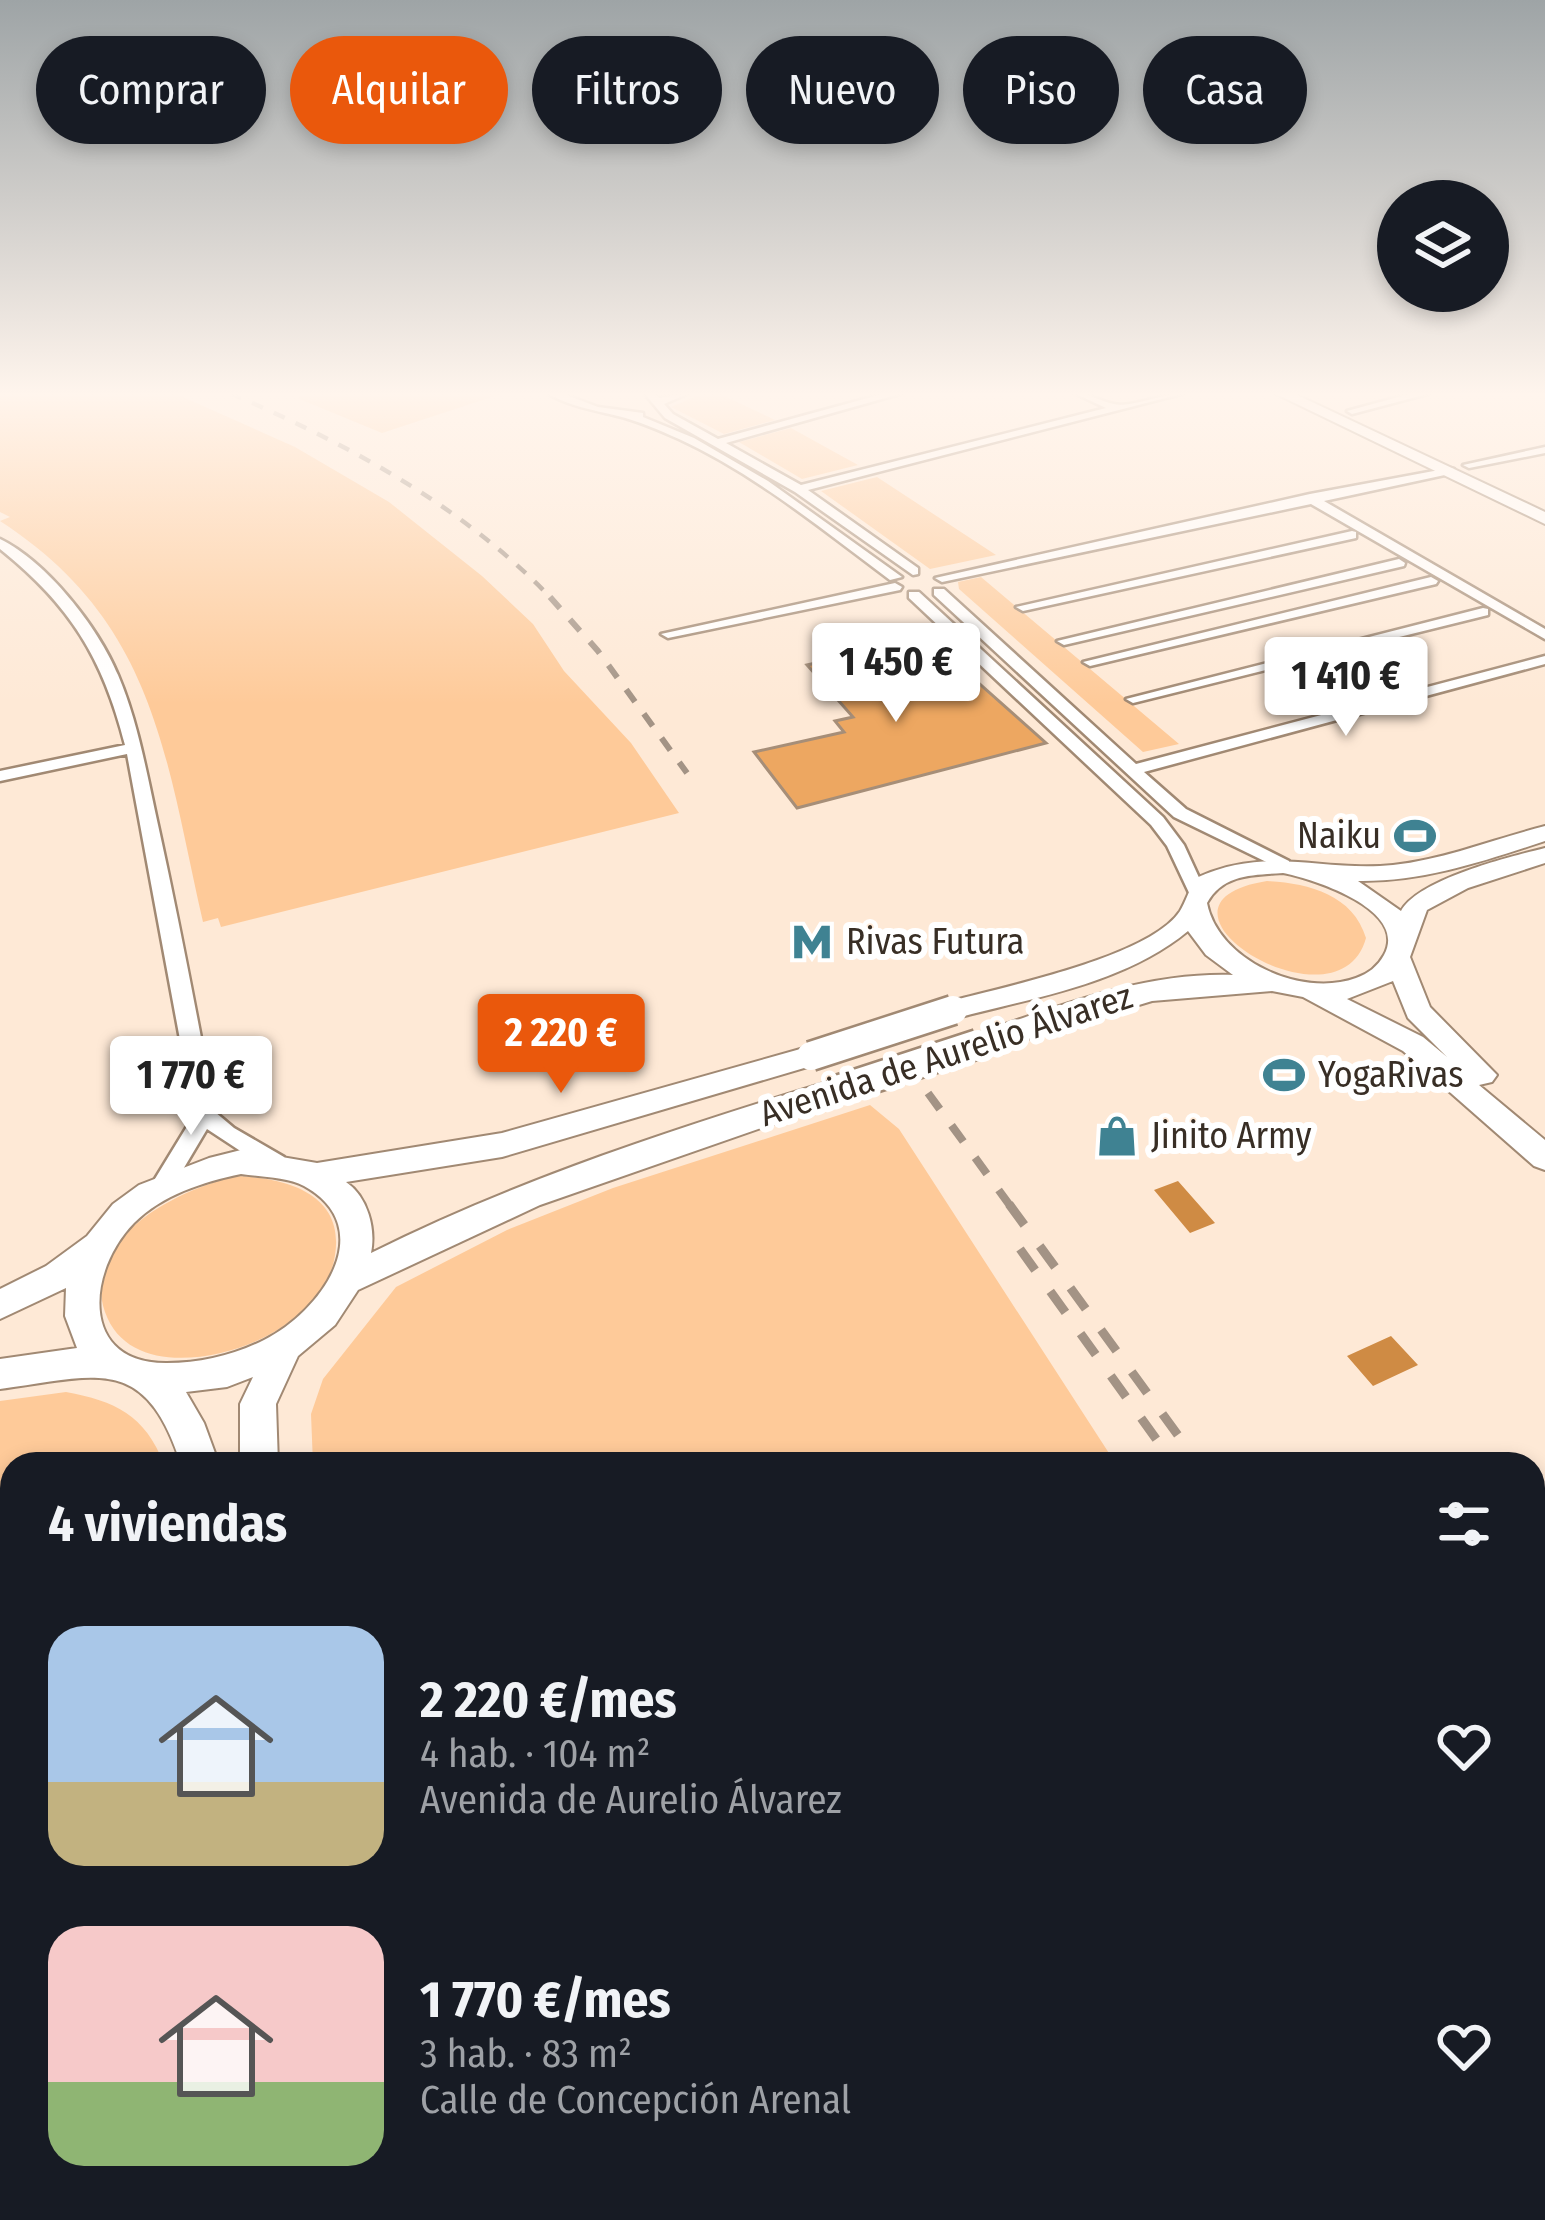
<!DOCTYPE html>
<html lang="es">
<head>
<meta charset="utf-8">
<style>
  :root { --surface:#171b24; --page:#242831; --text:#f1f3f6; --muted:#9ea1a6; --accent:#ea580c }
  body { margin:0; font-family:"Fira Sans Condensed",sans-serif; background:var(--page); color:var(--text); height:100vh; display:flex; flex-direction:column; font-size:45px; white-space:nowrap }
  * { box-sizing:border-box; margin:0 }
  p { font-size:39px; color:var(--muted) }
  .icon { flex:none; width:66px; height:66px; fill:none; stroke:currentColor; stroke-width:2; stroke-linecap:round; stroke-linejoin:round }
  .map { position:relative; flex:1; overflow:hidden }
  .details { position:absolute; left:0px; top:1452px; width:1545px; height:768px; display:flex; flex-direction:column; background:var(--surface); border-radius:36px 36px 0 0; box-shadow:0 6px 18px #0003 }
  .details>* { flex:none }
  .guide { position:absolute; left:36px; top:36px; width:1473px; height:108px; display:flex; gap:24px }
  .tools { position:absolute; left:1377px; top:180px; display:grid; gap:24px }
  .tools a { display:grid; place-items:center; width:132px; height:132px; border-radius:50%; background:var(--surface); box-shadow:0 6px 18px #0003; font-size:60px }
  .price { position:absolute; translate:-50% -102px; padding:0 27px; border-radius:12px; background:#fff; color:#222; font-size:39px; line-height:78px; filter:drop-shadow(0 3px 6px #0008) }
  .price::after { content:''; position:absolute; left:50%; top:72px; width:36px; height:27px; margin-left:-18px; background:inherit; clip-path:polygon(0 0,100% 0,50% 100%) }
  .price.active { background:var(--accent); color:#fff }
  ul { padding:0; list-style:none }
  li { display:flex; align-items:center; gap:36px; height:300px; padding:0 48px }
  li span { display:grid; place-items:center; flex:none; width:336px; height:240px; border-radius:36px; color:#555 }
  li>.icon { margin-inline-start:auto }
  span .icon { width:144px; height:144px; fill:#fffc; stroke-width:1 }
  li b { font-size:51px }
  h2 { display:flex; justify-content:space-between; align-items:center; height:144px; padding:0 48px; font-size:51px }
  .tag { padding:0 42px; border-radius:54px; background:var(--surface); box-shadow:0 6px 18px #0003; font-size:42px; line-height:108px }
  .tag.active { background:var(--accent); color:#fff }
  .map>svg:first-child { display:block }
</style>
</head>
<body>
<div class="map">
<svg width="1545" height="2220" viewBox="0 0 1545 2220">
  <rect width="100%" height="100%" fill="#fee9d6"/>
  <path fill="#feca99" d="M 0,393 L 174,393 L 295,447 L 389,502 L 482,576 L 533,624 L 564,671 L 631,743 L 679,813 L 221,927 L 218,918 L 203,922 C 165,756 156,622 0,521 L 10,517 L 0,512 Z
    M 311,393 L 504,393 L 382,433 L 297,398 Z
    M 703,393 L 718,393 L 775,420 L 724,434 L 671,407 Z
    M 791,428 L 858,465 L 802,479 L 739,442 Z
    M 877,477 L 996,555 L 930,569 L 821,491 Z
    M 981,577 L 1179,744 L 1143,752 L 959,589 L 958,582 Z
    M 1267,881 C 1307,883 1353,894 1366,938 C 1339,1038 1122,904 1267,881 Z
    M 870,1105 L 899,1129 L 1116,1464 L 313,1464 L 311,1414 L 323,1379 L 396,1287 L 507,1230 L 613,1188 Z
    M 237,1176 C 285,1178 345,1193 335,1255 C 331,1285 306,1311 282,1327 C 237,1358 130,1383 105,1312 C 79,1237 182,1188 237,1176 Z
    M 66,1392 C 115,1401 145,1415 164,1464 L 12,1464 L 12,1597 L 0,1601 L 0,1401 Z"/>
  <path fill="#cf8b44" d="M 1178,1181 L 1215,1223 L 1190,1233 L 1154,1190 Z
    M 1391,1336 L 1418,1365 L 1373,1386 L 1347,1356 Z"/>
  <path fill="#eda761" stroke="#a68e78" stroke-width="3" d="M 928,638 L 1046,743 L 797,808 L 754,752 L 844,732 L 835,721 L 853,717 L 807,665 Z"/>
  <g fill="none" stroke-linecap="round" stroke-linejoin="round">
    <g stroke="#a18973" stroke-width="5">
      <path id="street" d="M 547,393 L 561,393 L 598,407 L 643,413 L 643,417 L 694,438 L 768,481 L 902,577 L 890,580 C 823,530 755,474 679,439 C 659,430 638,421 618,416 C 593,410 569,406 547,393 Z
        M 644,393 L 655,393 L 659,398 L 689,393 L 664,404 L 673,414 L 718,439 L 886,393 L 903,393 L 726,443 L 801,485 L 1106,408 L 1074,393 C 1090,393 1099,401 1114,404 C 1132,408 1163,393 1185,393 L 808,490 L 918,568 L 918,574 L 913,575 L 795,492 L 665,418 Z
        M 1413,393 L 1431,393 L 1352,414 L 1347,411 Z
        M 1545,447 L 1545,453 L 1469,468 L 1463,465 Z
        M 1450,468 L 1454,469 L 1454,473 L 1324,501 L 1545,629 L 1545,639 L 1311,504 L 942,582 L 935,578 L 1310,494 Z
        M 1352,531 L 1356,532 L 1356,538 L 1023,611 L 1016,607 Z
        M 0,539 C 47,562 98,627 118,675 C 138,722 147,775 158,825 C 179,920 197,1016 215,1112 L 234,1128 L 284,1157 L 287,1163 L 284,1169 L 268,1169 L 207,1129 L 169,1193 L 153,1193 L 150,1187 L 194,1115 L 127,754 L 0,781 L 0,771 L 125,745 C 103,658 70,605 0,549 Z
        M 1399,559 L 1405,563 L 1404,566 L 1064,645 L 1057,641 Z
        M 1431,577 L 1438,581 L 1436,584 L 1090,666 L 1083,662 Z
        M 895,583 L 902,587 L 900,590 L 668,638 L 661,634 Z
        M 934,589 L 944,589 L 1136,764 L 1545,656 L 1545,664 L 1144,772 L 1186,809 L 1289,861 L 1289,869 L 1283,870 L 1174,817 L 934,595 Z
        M 909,592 L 919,592 L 1163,817 L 1184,845 L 1207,895 L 1204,899 L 1192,899 L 1167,846 L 1151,825 L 909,598 Z
        M 1483,608 L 1488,609 L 1488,615 L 1133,703 L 1126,699 Z
        M 12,1632 L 12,1660 L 0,1664 L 0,1636 Z"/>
    </g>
    <g stroke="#a18973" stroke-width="4">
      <path id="secondary" d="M 1274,393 L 1293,393 L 1545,512 L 1545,524 Z
        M 1545,826 L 1545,841 C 1484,861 1423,882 1358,881 L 1401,911 C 1419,879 1509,857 1545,848 L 1545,863 L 1468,888 L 1427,910 L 1410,957 L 1430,1007 L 1497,1075 L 1492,1082 L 1479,1085 L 1545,1140 L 1545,1170 L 1534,1166 L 1403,1051 L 1303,997 L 1272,991 L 1152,1001 L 978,1054 L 964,1044 L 968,1037 C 1053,1008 1142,972 1233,975 L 1206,955 L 1188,931 C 1124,984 1032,998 953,1019 L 939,1010 L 943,1003 C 998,988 1149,958 1180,911 C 1185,903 1190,888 1196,878 C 1267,845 1321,872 1393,865 C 1446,859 1494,839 1545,826 ZM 1283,873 C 1314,879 1409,910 1384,955 C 1378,966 1368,974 1356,978 C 1301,998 1218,960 1207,903 C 1223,874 1253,875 1283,873 ZM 1393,981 L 1408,1018 L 1447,1057 L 1423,1037 L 1347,999 Z
        M 811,1046 L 825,1056 L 821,1063 L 502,1157 L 346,1182 C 368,1197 376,1229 371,1253 C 519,1179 679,1127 837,1079 L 852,1090 L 847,1098 L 540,1205 L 358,1290 L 335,1325 L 298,1356 L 276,1404 L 278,1464 L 240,1464 L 240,1404 L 253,1377 L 227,1387 L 186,1392 L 204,1423 L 219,1464 L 181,1464 C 145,1353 97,1376 0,1389 L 0,1359 L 77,1348 L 65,1316 L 66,1288 L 0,1319 L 0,1289 L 46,1266 L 87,1236 L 113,1204 L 139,1185 L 209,1158 L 241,1150 L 317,1163 L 502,1133 ZM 241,1174 C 260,1177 287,1177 304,1186 C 380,1228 322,1311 264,1340 C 234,1355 201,1363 167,1363 C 79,1364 87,1271 134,1223 C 162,1195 203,1182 241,1174 Z
        M 301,2208 L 355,2208 L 357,2220 L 303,2220 Z
        M 369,2208 L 423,2208 L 425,2220 L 371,2220 Z"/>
    </g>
    <use href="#street" fill="#fff" fill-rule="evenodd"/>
    <use href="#secondary" fill="#fff" fill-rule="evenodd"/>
    <path stroke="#a39385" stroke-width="4.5" stroke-dasharray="12 12" stroke-linecap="butt" d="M 230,393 C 349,445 462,505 553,600"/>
    <path stroke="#a39385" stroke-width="6" stroke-dasharray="15 15" stroke-linecap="butt" d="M 550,597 L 598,651 L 687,773"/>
    <path stroke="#a39385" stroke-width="8" stroke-dasharray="20 20" stroke-linecap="butt" d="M 928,1093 L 1011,1207"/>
    <path stroke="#a39385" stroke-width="9" stroke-dasharray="26 26" stroke-linecap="butt" d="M 1009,1204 L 1199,1464
      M 1020,1249 L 1174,1464"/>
    <path stroke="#a39385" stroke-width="12" stroke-dasharray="33 33" stroke-linecap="butt" d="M 1533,1925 L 1545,1942
      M 1533,1970 L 1545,1987"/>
    <g stroke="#a18973" stroke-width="33" stroke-linecap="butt">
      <path id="secondary-bridge" d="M 811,1056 L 953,1010
        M 837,1090 L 978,1044"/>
    </g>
    <use href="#secondary-bridge" stroke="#fff" stroke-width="28"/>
  </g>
  <linearGradient id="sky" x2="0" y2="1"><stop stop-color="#9ea4a6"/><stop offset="0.56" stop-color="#fff5ed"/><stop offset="1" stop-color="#fff5ed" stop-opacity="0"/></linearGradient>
  <rect width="1545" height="704" fill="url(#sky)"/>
  <defs>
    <g id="stadium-bare" transform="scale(3.24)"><path d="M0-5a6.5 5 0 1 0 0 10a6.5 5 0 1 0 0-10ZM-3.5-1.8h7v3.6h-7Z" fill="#3f8292" stroke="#fff" stroke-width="2.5" paint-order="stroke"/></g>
    <g id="metro-bare" transform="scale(3.24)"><path d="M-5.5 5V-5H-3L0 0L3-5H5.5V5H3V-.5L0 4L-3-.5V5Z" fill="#3f8292" stroke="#fff" stroke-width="2.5" paint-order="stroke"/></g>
    <g id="shop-bare" transform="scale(3.24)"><path d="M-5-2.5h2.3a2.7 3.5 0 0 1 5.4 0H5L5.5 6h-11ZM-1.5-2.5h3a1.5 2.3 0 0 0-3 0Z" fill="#3f8292" stroke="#fff" stroke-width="2.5" paint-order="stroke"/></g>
  </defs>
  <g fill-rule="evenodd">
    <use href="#stadium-bare" x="1415" y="836"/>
    <use href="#metro-bare" x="812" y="942"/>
    <use href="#stadium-bare" x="1284" y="1075"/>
    <use href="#shop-bare" x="1117" y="1136"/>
  </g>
  <g text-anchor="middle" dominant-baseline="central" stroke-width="12" stroke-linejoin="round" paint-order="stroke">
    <g font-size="36" fill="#382e25" stroke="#fff" text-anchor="start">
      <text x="1381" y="836" text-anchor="end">Naiku</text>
      <text x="846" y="942">Rivas Futura</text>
      <text x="1318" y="1075">YogaRivas</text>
      <text x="1151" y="1136">Jinito Army</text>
    </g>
    <g font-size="36" fill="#382e25" stroke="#fff">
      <text transform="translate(946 1055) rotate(-18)">Avenida de Aurelio Álvarez</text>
    </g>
  </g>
</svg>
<div class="tools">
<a><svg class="icon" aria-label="layers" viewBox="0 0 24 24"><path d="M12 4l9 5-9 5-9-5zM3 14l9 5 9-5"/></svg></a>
</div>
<b class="price" style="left:896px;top:725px">1 450 €</b>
<b class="price" style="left:1346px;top:739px">1 410 €</b>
<b class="price active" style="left:561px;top:1096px">2 220 €</b>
<b class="price" style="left:191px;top:1138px">1 770 €</b>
<div class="guide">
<a class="tag">Comprar</a>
<a class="tag active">Alquilar</a>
<a class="tag">Filtros</a>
<a class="tag">Nuevo</a>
<a class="tag">Piso</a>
<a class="tag">Casa</a>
</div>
<section class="details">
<h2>4 viviendas<svg class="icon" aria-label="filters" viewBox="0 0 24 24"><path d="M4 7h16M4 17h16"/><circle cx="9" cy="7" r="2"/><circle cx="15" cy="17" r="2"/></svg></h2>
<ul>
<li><span style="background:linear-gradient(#a9c7e8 65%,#c2b280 0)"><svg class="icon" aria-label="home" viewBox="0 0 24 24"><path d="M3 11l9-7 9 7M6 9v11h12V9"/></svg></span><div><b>2 220 €/mes</b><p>4 hab. · 104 m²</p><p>Avenida de Aurelio Álvarez</p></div><svg class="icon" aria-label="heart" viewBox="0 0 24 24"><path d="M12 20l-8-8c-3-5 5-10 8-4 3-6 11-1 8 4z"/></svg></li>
<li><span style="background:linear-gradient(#f6c9c9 65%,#8fb573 0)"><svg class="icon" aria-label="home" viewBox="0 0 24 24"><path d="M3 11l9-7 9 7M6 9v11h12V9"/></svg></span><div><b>1 770 €/mes</b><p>3 hab. · 83 m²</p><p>Calle de Concepción Arenal</p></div><svg class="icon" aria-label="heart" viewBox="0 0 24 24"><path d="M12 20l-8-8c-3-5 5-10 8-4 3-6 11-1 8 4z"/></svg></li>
</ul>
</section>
</div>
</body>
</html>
